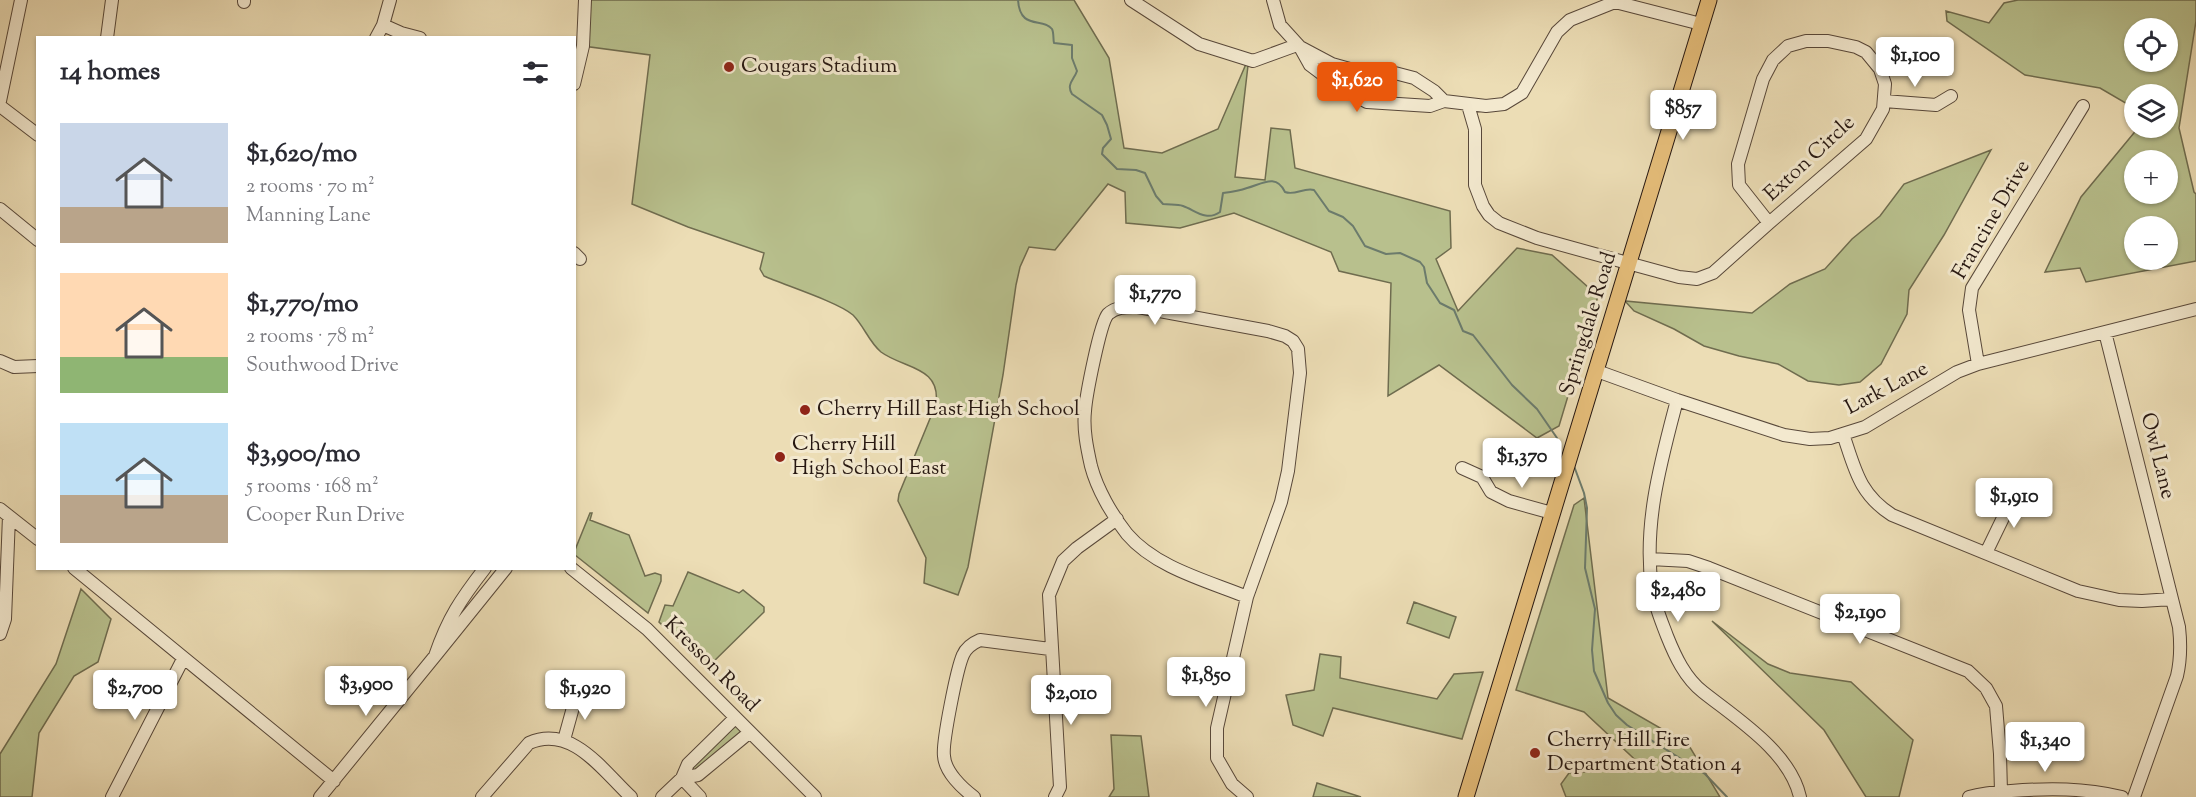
<!DOCTYPE html>
<html lang="en">
<head>
<meta charset="utf-8">
<style>
  :root { --surface:#fff; --page:#f2f2f3; --text:#2b2b33; --muted:#7c7c81; --accent:#ea580c }
  body { margin:0; font-family:"Sorts Mill Goudy",serif; background:var(--page); color:var(--text); height:100vh; display:flex; flex-direction:column; font-size:22px; white-space:nowrap }
  * { box-sizing:border-box; margin:0 }
  p { font-size:20px; color:var(--muted) }
  .icon { flex:none; width:33px; height:33px; fill:none; stroke:currentColor; stroke-width:2; stroke-linecap:round; stroke-linejoin:round }
  .map { position:relative; flex:1; overflow:hidden }
  .drawer { position:absolute; left:36px; top:36px; width:540px; height:534px; display:flex; flex-direction:column; background:var(--surface); border-radius:0px; box-shadow:0 2px 4px #0004 }
  .drawer>* { flex:none }
  .controls { position:absolute; left:2124px; top:18px; display:grid; gap:12px }
  .controls a { display:grid; place-items:center; width:54px; height:54px; border-radius:50%; background:var(--surface); box-shadow:0 2px 4px #0004; font-size:30px }
  .price { position:absolute; translate:-50% -51px; padding:0 14px; border-radius:6px; background:#fff; color:#222; font-size:20px; line-height:39px; filter:drop-shadow(0 2px 3px #0008) }
  .price::after { content:''; position:absolute; left:50%; top:36px; width:18px; height:14px; margin-left:-9px; background:inherit; clip-path:polygon(0 0,100% 0,50% 100%) }
  .price.current { background:var(--accent); color:#fff }
  ul { padding:0; list-style:none }
  li { display:flex; align-items:center; gap:18px; height:150px; padding:0 24px }
  li span { display:grid; place-items:center; flex:none; width:168px; height:120px; border-radius:0px; color:#555 }
  li>.icon { margin-inline-start:auto }
  span .icon { width:72px; height:72px; fill:#fffc; stroke-width:1 }
  li b { font-size:26px }
  h2 { display:flex; justify-content:space-between; align-items:center; height:72px; padding:0 24px; font-size:26px }
  .map>svg:first-child { display:block }
</style>
</head>
<body>
<div class="map">
<svg width="2196" height="797" viewBox="0 0 2196 797">
  <rect width="100%" height="100%" fill="#ecddb5"/>
  <filter id="stains"><feTurbulence type="fractalNoise" baseFrequency=".00333" numOctaves="4"/><feColorMatrix values="0 0 0 0 .2 0 0 0 0 .09 0 0 0 0 .02 0 0 0 .5 -.17"/></filter>
  <radialGradient id="worn" r=".72"><stop offset=".6" stop-color="#630" stop-opacity="0"/><stop offset="1" stop-color="#630" stop-opacity=".3"/></radialGradient>
  <path fill="#b8c08d" stroke="#6f6c4f" stroke-width="1.5" fill-rule="evenodd" d="M 585,0 L 1074,0 L 1109,58 L 1124,148 L 1162,153 L 1218,129 L 1249,57 L 1235,177 L 1265,180 L 1271,128 L 1290,130 L 1295,168 L 1450,211 L 1451,248 L 1436,259 L 1458,311 L 1517,248 L 1552,255 L 1598,296 L 1559,426 L 1537,438 L 1439,365 L 1388,396 L 1391,283 L 1339,271 L 1331,252 L 1234,213 L 1180,228 L 1126,223 L 1125,192 L 1108,184 L 1055,250 L 1029,247 L 1020,267 L 1016,285 L 1003,375 L 968,567 L 958,595 L 924,583 L 926,558 L 898,501 L 899,494 L 936,404 C 941,366 904,369 881,352 C 869,342 864,326 853,315 C 838,302 784,285 764,276 L 760,269 L 764,253 L 688,227 L 632,204 L 650,55 L 583,46 Z
    M 2018,0 L 2196,0 L 2196,21 L 2179,128 L 2194,192 L 2196,194 L 2196,261 L 2086,282 L 2080,268 L 2045,272 L 2081,197 L 2138,128 L 2168,128 L 2168,94 L 2134,94 L 2134,108 L 2100,88 L 2025,75 L 1947,21 L 1946,11 L 1989,23 L 2004,3 ZM 2134,28 L 2168,28 L 2168,62 L 2134,62 ZM 2134,160 L 2168,160 L 2168,194 L 2134,194 ZM 2134,226 L 2168,226 L 2168,260 L 2134,260 Z
    M 1991,150 L 1944,235 L 1909,290 L 1907,314 L 1881,364 L 1860,382 L 1839,385 L 1808,381 L 1778,364 L 1739,356 L 1704,346 L 1674,329 L 1634,311 L 1625,301 L 1752,313 L 1790,284 L 1825,269 L 1852,239 L 1880,216 L 1904,184 Z
    M 1584,498 L 1608,698 L 1688,744 L 1720,797 L 1566,797 L 1561,784 L 1569,773 L 1644,768 L 1584,712 L 1516,690 L 1574,505 Z
    M 590,513 L 592,513 L 590,520 L 629,535 L 645,576 L 655,573 L 661,575 L 661,581 L 648,613 L 575,555 L 575,550 Z
    M 688,572 L 739,593 L 743,590 L 764,607 L 764,612 L 707,668 L 659,622 L 665,605 L 673,606 Z
    M 81,589 L 111,619 L 98,662 L 74,676 L 39,733 L 32,797 L 0,797 L 0,754 L 56,664 Z
    M 1414,602 L 1456,617 L 1449,638 L 1407,623 Z
    M 1712,621 L 1768,664 L 1790,673 L 1851,682 L 1913,740 L 1899,797 L 1866,797 L 1824,730 Z
    M 1320,654 L 1341,657 L 1340,678 L 1437,699 L 1454,674 L 1483,672 L 1462,739 L 1333,708 L 1323,736 L 1293,725 L 1286,695 L 1314,690 Z
    M 735,718 L 750,732 L 698,775 L 682,778 Z
    M 1111,735 L 1141,736 L 1149,797 L 1109,797 L 1114,789 Z
    M 1317,783 L 1361,797 L 1313,797 Z"/>
  <g fill="none" stroke-linecap="round" stroke-linejoin="round">
    <path stroke="#6c7b6c" stroke-width="2" d="M 1018,0 C 1020,31 1043,17 1052,29 C 1054,33 1053,39 1054,43 L 1072,45 L 1072,58 L 1077,71 C 1074,80 1066,84 1072,94 L 1102,115 L 1107,125 L 1111,139 L 1103,148 L 1102,154 L 1117,169 L 1136,170 L 1145,173 L 1156,196 L 1163,204 C 1170,205 1177,204 1183,206 C 1195,210 1206,222 1220,212 L 1223,193 C 1231,192 1239,191 1247,188 C 1262,184 1276,173 1285,192 C 1295,196 1304,187 1314,190 L 1329,211 L 1343,217 L 1353,226 L 1365,246 L 1386,254 L 1400,253 L 1420,262 L 1424,267 L 1427,283 L 1440,303 L 1454,310 L 1463,331 L 1473,335 L 1512,385 L 1537,409 L 1557,438
      M 1574,466 L 1584,493 L 1587,508 L 1585,568 L 1595,609 L 1592,650 L 1594,671 L 1608,703 L 1616,715 L 1627,725 L 1705,774 L 1727,797"/>
    <g stroke="#58483a" stroke-width="14">
      <path id="minor" d="M 244,0 L 244,2
        M 1131,0 L 1199,44 L 1253,61 L 1297,45
        M 1273,0 L 1280,25 L 1300,47 L 1332,64 L 1364,73 L 1391,72 L 1414,78 L 1434,91 L 1444,101
        M 383,25 L 401,33 L 420,38
        M 107,38 L 112,0
        M 376,38 L 383,25 L 390,0
        M 1300,47 L 1310,65 L 1338,86 L 1367,102 L 1430,106 L 1444,101 L 1486,106 L 1504,104 L 1522,93 L 1557,32 L 1570,20 L 1615,2 L 1701,24
        M 574,84 L 583,46 L 585,0
        M 0,101 L 21,0
        M 1884,101 L 1936,105 L 1951,96
        M 1468,105 L 1475,129 L 1475,185 L 1483,206 L 1489,215 L 1499,223 L 1537,238 L 1602,256 L 1679,277 L 1697,279 L 1713,273 L 1769,223 L 1866,139 L 1883,109 L 1885,84 L 1880,69 L 1866,52 L 1856,47 L 1828,41 L 1806,41 L 1788,46 L 1773,60 L 1763,79 L 1738,164 L 1739,185 L 1769,223
        M 0,106 L 38,135
        M 0,209 L 38,240
        M 574,253 L 580,259
        M 2105,332 L 2179,627 C 2181,645 2181,659 2177,676 L 2134,797
        M 0,361 L 14,367 L 38,366
        M 1978,364 L 1969,310 L 1972,288 L 2083,106
        M 1597,371 L 1677,400 L 1784,435 L 1810,439 L 1830,438 L 1865,427 L 1957,372 L 1978,364 L 2196,309
        M 1677,400 C 1661,461 1643,524 1652,588 C 1654,604 1661,620 1667,636 C 1675,656 1685,678 1703,692 C 1737,719 1790,752 1800,797
        M 1843,434 C 1855,469 1859,494 1892,515 L 2078,591 L 2119,600 L 2142,601 L 2172,599
        M 1462,468 L 1482,477 L 1491,492 L 1509,501 L 1552,513
        M 0,509 L 38,539
        M 1986,553 L 2016,491
        M 1650,559 L 1688,561 L 1709,568 L 1968,671 L 1986,688 L 1996,706 L 2000,754 L 2001,792
        M 74,568 L 334,781
        M 485,568 C 461,599 448,618 435,656 L 506,568
        M 571,568 L 647,629 L 815,797
        M 0,634 L 5,619 L 9,516
        M 564,740 L 577,693
        M 682,778 L 698,775 L 750,732
        M 682,778 L 700,797
        M 112,797 L 183,659
        M 320,797 L 435,656
        M 482,797 L 529,743 C 572,724 603,771 631,797
        M 662,797 L 682,778 L 688,764 L 735,718
        M 974,797 C 962,788 945,772 944,756 C 942,743 957,668 963,655 C 966,648 973,643 980,640 L 1050,649
        M 1055,797 L 1060,787 L 1049,595 L 1063,561 L 1077,548 L 1117,519
        M 1247,797 L 1232,784 L 1217,758 L 1217,728 L 1247,597 L 1281,502 L 1288,471 L 1300,373 L 1298,349 L 1293,341 L 1285,336 L 1268,331 L 1138,307 C 1127,307 1117,306 1108,314 C 1100,323 1086,396 1085,411 C 1083,429 1087,448 1091,466 C 1097,489 1112,515 1127,534 C 1156,568 1208,581 1247,597
        M 1969,797 C 1983,793 1996,792 2011,791 C 2050,788 2083,788 2122,797"/>
    </g>
    <g stroke="#261711" stroke-width="17">
      <path id="major" d="M 1466,797 L 1709,0"/>
    </g>
    <use href="#minor" stroke="#f3e9cf" stroke-width="12"/>
    <use href="#major" stroke="#e6be7a" stroke-width="15"/>
  </g>
  <g fill="#8f2418" stroke="#f3e9cf" stroke-width="2">
    <circle cx="729" cy="67" r="6"/>
    <circle cx="805" cy="410" r="6"/>
    <circle cx="780" cy="457" r="6"/>
    <circle cx="1535" cy="753" r="6"/>
  </g>
  <g text-anchor="middle" dominant-baseline="central" stroke-width="6" stroke-linejoin="round" paint-order="stroke">
    <g font-size="21" fill="#261711" stroke="#f3e9cf" text-anchor="start">
      <text x="741" y="67">Cougars Stadium</text>
      <text x="817" y="410">Cherry Hill East High School</text>
      <text x="792" y="445">Cherry Hill<tspan x="792" dy="24">High School East</tspan></text>
      <text x="1547" y="741">Cherry Hill Fire<tspan x="1547" dy="24">Department Station 4</tspan></text>
    </g>
    <g font-size="21" fill="#261711" stroke="#f3e9cf">
      <text transform="translate(1810 159) rotate(-43)">Exton Circle</text>
      <text transform="translate(1992 220) rotate(-60)">Francine Drive</text>
      <text transform="translate(1589 324) rotate(-73)">Springdale Road</text>
      <text transform="translate(1887 389) rotate(-28)">Lark Lane</text>
      <text transform="translate(2157 456) rotate(76)">Owl Lane</text>
      <text transform="translate(711 665) rotate(45)">Kresson Road</text>
    </g>
  </g>
  <rect width="100%" height="100%" filter="url(#stains)"/>
  <rect width="100%" height="100%" fill="url(#worn)"/>
</svg>
<div class="controls">
<a><svg class="icon" aria-label="locate" viewBox="0 0 24 24"><circle cx="12" cy="12" r="6"/><path d="M12 2v4M12 18v4M2 12h4M18 12h4"/></svg></a>
<a><svg class="icon" aria-label="layers" viewBox="0 0 24 24"><path d="M12 4l9 5-9 5-9-5zM3 14l9 5 9-5"/></svg></a>
<a>+</a>
<a>−</a>
</div>
<b class="price" style="left:1915px;top:88px">$1,100</b>
<b class="price current" style="left:1357px;top:113px">$1,620</b>
<b class="price" style="left:1683px;top:141px">$857</b>
<b class="price" style="left:1155px;top:326px">$1,770</b>
<b class="price" style="left:1522px;top:489px">$1,370</b>
<b class="price" style="left:2014px;top:529px">$1,910</b>
<b class="price" style="left:1678px;top:623px">$2,480</b>
<b class="price" style="left:1860px;top:645px">$2,190</b>
<b class="price" style="left:1206px;top:708px">$1,850</b>
<b class="price" style="left:366px;top:717px">$3,900</b>
<b class="price" style="left:135px;top:721px">$2,700</b>
<b class="price" style="left:585px;top:721px">$1,920</b>
<b class="price" style="left:1071px;top:726px">$2,010</b>
<b class="price" style="left:2045px;top:773px">$1,340</b>
<section class="drawer">
<h2>14 homes<svg class="icon" aria-label="filters" viewBox="0 0 24 24"><path d="M4 7h16M4 17h16"/><circle cx="9" cy="7" r="2"/><circle cx="15" cy="17" r="2"/></svg></h2>
<ul>
<li><span style="background:linear-gradient(#c9d6e8 70%,#b9a48a 0)"><svg class="icon" aria-label="home" viewBox="0 0 24 24"><path d="M3 11l9-7 9 7M6 9v11h12V9"/></svg></span><div><b>$1,620/mo</b><p>2 rooms · 70 m²</p><p>Manning Lane</p></div></li>
<li><span style="background:linear-gradient(#ffd9b3 70%,#8fb573 0)"><svg class="icon" aria-label="home" viewBox="0 0 24 24"><path d="M3 11l9-7 9 7M6 9v11h12V9"/></svg></span><div><b>$1,770/mo</b><p>2 rooms · 78 m²</p><p>Southwood Drive</p></div></li>
<li><span style="background:linear-gradient(#bfe0f5 60%,#b9a48a 0)"><svg class="icon" aria-label="home" viewBox="0 0 24 24"><path d="M3 11l9-7 9 7M6 9v11h12V9"/></svg></span><div><b>$3,900/mo</b><p>5 rooms · 168 m²</p><p>Cooper Run Drive</p></div></li>
</ul>
</section>
</div>
</body>
</html>
